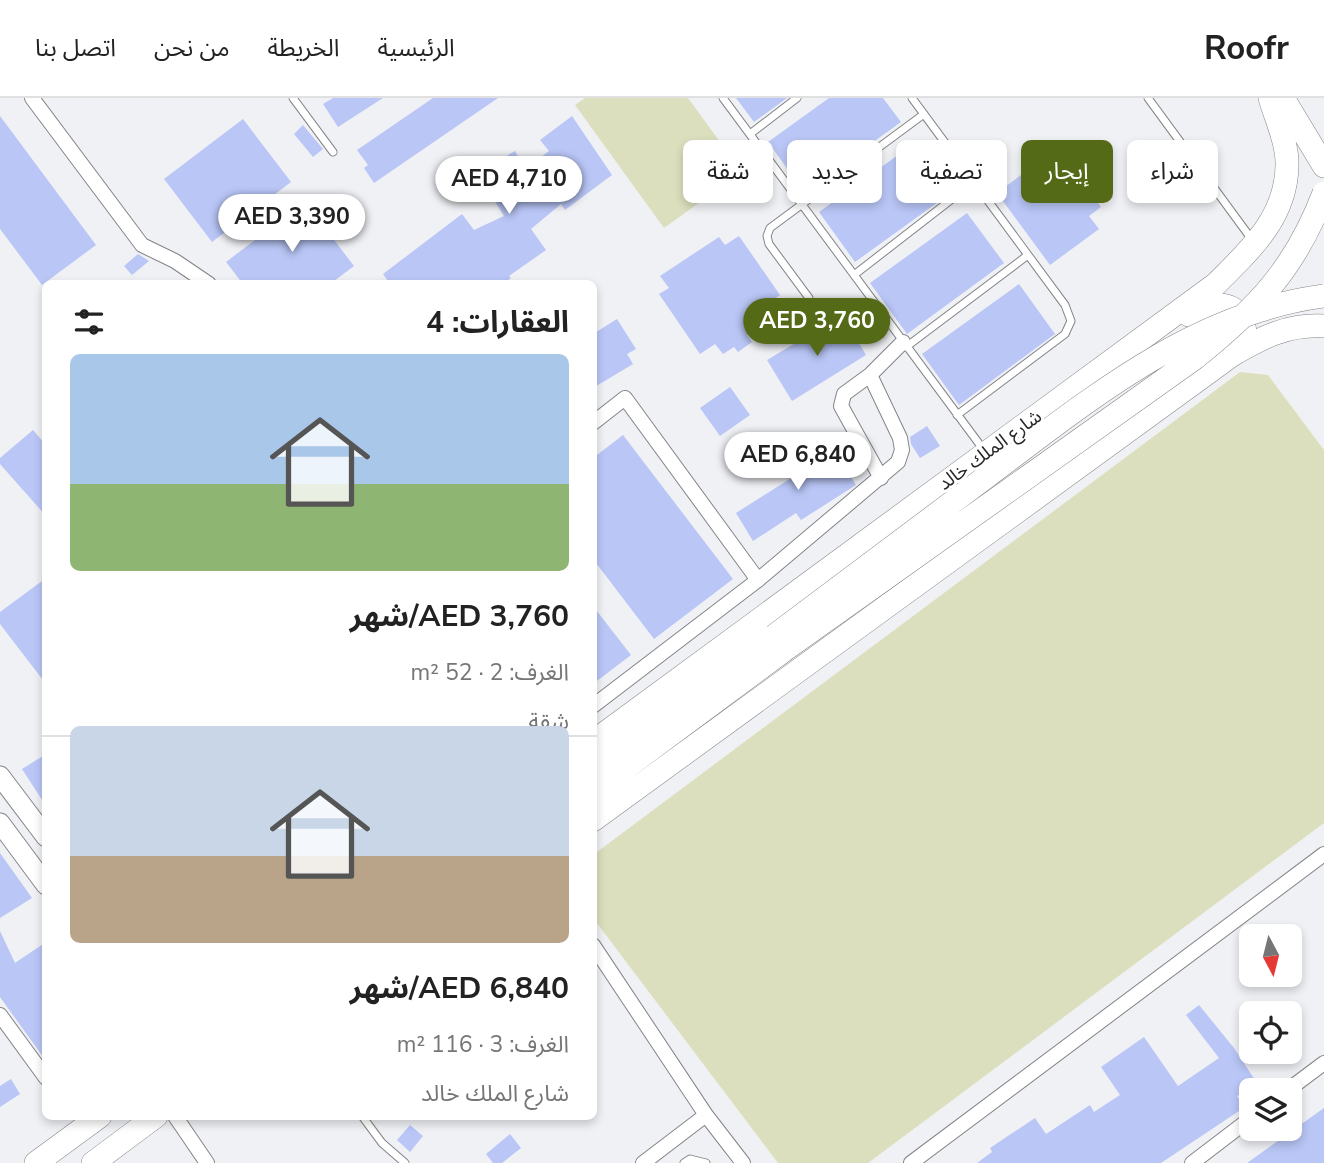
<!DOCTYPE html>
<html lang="ar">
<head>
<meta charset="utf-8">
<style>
  :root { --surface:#fff; --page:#f6f6f6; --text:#222; --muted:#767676; --line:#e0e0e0; --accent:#556a17 }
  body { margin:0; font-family:"Nunito Sans","Noto Sans Arabic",sans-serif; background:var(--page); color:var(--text); direction:rtl; height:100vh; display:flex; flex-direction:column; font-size:26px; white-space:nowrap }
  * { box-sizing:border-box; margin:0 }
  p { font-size:23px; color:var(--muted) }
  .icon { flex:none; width:38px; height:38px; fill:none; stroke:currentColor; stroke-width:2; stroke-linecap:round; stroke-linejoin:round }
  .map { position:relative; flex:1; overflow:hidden; direction:ltr }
  .side { position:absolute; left:42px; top:182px; width:555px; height:840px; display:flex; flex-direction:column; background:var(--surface); border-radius:10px; box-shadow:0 4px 10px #0003; direction:rtl }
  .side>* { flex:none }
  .banner { position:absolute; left:618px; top:42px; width:600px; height:63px; direction:rtl; display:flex; gap:14px }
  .needle { width:46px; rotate:173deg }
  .tools { position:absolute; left:1239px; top:826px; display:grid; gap:14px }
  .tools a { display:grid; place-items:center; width:63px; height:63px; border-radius:10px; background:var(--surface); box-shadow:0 4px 10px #0003; font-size:35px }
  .price { position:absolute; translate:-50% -60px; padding:0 16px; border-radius:24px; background:#fff; color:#222; font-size:23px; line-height:46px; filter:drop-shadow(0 2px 4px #0008) }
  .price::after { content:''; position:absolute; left:50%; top:42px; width:21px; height:16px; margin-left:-10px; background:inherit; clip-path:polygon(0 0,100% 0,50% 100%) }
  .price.selected { background:var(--accent); color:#fff }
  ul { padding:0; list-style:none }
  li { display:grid; align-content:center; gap:14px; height:371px; padding:0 28px }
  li+li { border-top:2px solid var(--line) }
  li span { display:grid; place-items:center; height:217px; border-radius:10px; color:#555 }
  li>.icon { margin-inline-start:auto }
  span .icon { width:126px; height:126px; fill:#fffc; stroke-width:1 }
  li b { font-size:30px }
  h2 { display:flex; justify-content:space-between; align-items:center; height:84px; padding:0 28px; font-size:30px }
  .pill { padding:0 24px; border-radius:10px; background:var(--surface); box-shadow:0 4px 10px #0003; font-size:24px; line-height:63px }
  .pill.selected { background:var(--accent); color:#fff }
  header { display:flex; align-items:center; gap:42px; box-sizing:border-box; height:98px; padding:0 35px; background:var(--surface); border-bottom:2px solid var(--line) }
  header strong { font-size:33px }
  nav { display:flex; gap:38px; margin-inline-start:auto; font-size:24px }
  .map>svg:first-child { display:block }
</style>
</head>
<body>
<header>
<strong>Roofr</strong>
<nav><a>الرئيسية</a><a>الخريطة</a><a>من نحن</a><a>اتصل بنا</a></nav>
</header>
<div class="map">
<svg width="1324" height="1065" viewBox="0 0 1324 1065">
  <rect width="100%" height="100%" fill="#f0f1f5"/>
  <path fill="#dcdfbd" d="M 585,0 L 688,0 L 742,74 L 664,130 L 575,7 Z
    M 1240,274 L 1268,277 L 1324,352 L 1324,725 L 868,1065 L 778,1065 L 593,820 L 593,757 Z"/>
  <path fill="#b9c6f6" d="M 333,0 L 383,0 L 338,29 L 323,6 Z
    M 433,0 L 498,0 L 374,85 L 364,70 L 368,67 L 357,52 Z
    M 736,0 L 787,0 L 754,24 Z
    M 829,0 L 883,0 L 901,24 L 804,94 L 768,44 Z
    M 0,18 L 96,147 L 42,187 L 0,131 Z
    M 572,18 L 612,77 L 565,112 L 561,106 L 531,131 L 546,152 L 509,178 L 511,180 L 503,186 L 390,186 L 383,176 L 462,116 L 474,132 L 504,118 L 483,84 L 504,72 L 498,63 L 515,53 L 525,71 L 549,53 L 540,42 Z
    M 243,21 L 291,84 L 212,144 L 164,81 Z
    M 303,27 L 323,51 L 313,59 L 294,36 Z
    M 916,44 L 952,94 L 855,164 L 819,114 Z
    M 1045,59 L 1060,78 L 1072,69 L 1101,109 L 1089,118 L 1099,131 L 1050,167 L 997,95 Z
    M 305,104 L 354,168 L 330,186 L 243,186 L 226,164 Z
    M 967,115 L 1004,165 L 907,236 L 870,185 Z
    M 739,138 L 780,197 L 770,204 L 778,217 L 747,237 L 752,244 L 738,254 L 734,249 L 723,256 L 715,246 L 700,256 L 659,196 L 669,190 L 660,178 L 719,139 L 725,147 Z
    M 138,156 L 149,163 L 132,177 L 124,168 Z
    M 1019,186 L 1055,236 L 959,307 L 922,256 Z
    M 842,217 L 866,257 L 792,303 L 767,262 Z
    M 617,221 L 636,251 L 627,256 L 633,266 L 593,290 L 593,236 Z
    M 730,289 L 750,317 L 720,338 L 700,310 Z
    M 927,328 L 940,348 L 920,360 L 911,346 L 910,339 Z
    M 33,332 L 46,347 L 46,418 L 0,366 L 0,360 Z
    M 623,337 L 733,481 L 654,541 L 593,461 L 593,360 Z
    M 818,346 L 829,363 L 837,357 L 856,387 L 801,422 L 796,415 L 753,443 L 736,415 L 793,379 L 785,367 Z
    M 46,480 L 46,586 L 0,526 L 0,514 Z
    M 593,508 L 631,557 L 593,586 Z
    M 46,656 L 46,708 L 22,671 Z
    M 0,755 L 32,800 L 0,820 Z
    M 0,833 L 15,865 L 46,844 L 46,963 L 0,899 Z
    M 1199,907 L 1234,950 L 1257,985 L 1237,998 L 1245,1009 L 1161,1065 L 977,1065 L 992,1054 L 990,1050 L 1035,1020 L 1046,1036 L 1090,1007 L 1094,1014 L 1120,997 L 1101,969 L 1144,939 L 1178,988 L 1219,960 L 1186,917 Z
    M 11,981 L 20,996 L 0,1009 L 0,988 Z
    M 1324,1010 L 1324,1065 L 1247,1065 Z
    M 410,1027 L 423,1038 L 410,1054 L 397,1042 Z
    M 510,1036 L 521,1050 L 502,1065 L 493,1065 L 486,1056 Z"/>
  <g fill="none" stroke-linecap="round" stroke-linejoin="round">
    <g stroke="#838487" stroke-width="9">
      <path id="lane" d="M 293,0 L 333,54
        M 723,0 L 983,351
        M 912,0 L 1065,207 L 1071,223 L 1065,236 L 957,317
        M 1148,0 L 1253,143
        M 750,36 L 797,0
        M 854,177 L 974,84
        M 809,200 L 769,146 L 767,138 L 770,130 L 924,16
        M 906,249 L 1028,157
        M 362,1018 L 382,1045 L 405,1065
        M 684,1065 L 690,1061 L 706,1065"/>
    </g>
    <g stroke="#838487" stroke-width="16">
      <path id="street" d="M 32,0 L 142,147 L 175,163 L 209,186
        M 870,277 L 844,296 L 841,308 L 881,380
        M 593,325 L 625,300 L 758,482
        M 593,608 L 758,482 L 898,364 L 902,352 L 900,340 L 870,277 L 903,244
        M 593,847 L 706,1017 L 743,1065
        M 0,917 L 46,980
        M 1288,992 L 1324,965
        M 175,1018 L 207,1065
        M 643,1065 L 706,1017
        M 911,1065 L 1324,756
        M 1192,1065 L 1251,1020"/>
    </g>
    <g stroke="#838487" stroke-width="21">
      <path id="secondary" d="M 0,678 L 46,739
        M 0,725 L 46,787"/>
    </g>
    <g stroke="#838487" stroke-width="24">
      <path id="primary" d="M 1283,0 L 1324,68
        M 1189,217 C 1213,201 1245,202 1245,238
        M 593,644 L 1216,186 C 1250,152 1286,120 1287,68 C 1288,46 1276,21 1270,0
        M 593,671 L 774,538
        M 593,694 L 783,553
        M 593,722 L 1232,257 C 1263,239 1288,226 1324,228
        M 36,1065 L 100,1018
        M 93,1065 L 156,1018"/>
    </g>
    <use href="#lane" stroke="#fff" stroke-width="7"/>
    <use href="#street" stroke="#fff" stroke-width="14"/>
    <use href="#secondary" stroke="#fff" stroke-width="19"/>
    <use href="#primary" stroke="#fff" stroke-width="23"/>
    <g stroke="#838487" stroke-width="24" stroke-linecap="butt">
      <path id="primary-bridge" d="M 774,538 C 845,485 916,432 986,379 C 1089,302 1193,215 1324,198
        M 783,553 L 1195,260 C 1257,210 1295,171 1324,95"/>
    </g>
    <use href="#primary-bridge" stroke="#fff" stroke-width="23"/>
  </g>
  <g text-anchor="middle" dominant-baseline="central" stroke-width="6" stroke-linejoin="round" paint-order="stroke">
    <g font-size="19" fill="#28282a" stroke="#fff">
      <text transform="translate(990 352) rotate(-36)">شارع الملك خالد</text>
    </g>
  </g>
</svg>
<div class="tools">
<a><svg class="needle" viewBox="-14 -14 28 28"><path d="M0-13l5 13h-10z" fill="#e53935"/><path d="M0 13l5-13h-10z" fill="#767676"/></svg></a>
<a><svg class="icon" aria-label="locate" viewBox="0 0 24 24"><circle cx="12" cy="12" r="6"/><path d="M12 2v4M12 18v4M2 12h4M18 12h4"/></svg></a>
<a><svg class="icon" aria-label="layers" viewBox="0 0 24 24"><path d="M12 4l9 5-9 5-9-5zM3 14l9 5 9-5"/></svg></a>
</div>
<b class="price" style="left:509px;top:118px">AED 4,710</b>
<b class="price" style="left:292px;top:156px">AED 3,390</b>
<b class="price selected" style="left:817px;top:260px">AED 3,760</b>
<b class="price" style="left:798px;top:394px">AED 6,840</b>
<div class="banner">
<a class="pill">شراء</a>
<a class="pill selected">إيجار</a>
<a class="pill">تصفية</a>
<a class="pill">جديد</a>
<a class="pill">شقة</a>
</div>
<section class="side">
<h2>العقارات: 4<svg class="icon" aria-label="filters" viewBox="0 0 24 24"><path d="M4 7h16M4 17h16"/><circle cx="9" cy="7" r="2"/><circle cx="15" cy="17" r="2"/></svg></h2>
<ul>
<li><span style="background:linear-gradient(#a9c7e8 60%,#8fb573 0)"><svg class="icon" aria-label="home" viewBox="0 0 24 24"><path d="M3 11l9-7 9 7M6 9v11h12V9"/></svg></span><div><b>AED 3,760/شهر</b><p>الغرف: 2 · 52 m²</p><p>شقة</p></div></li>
<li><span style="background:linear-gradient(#c9d6e8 60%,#b9a48a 0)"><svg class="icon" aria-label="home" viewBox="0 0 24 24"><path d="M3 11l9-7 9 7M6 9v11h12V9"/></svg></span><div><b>AED 6,840/شهر</b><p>الغرف: 3 · 116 m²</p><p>شارع الملك خالد</p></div></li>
</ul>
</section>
</div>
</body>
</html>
